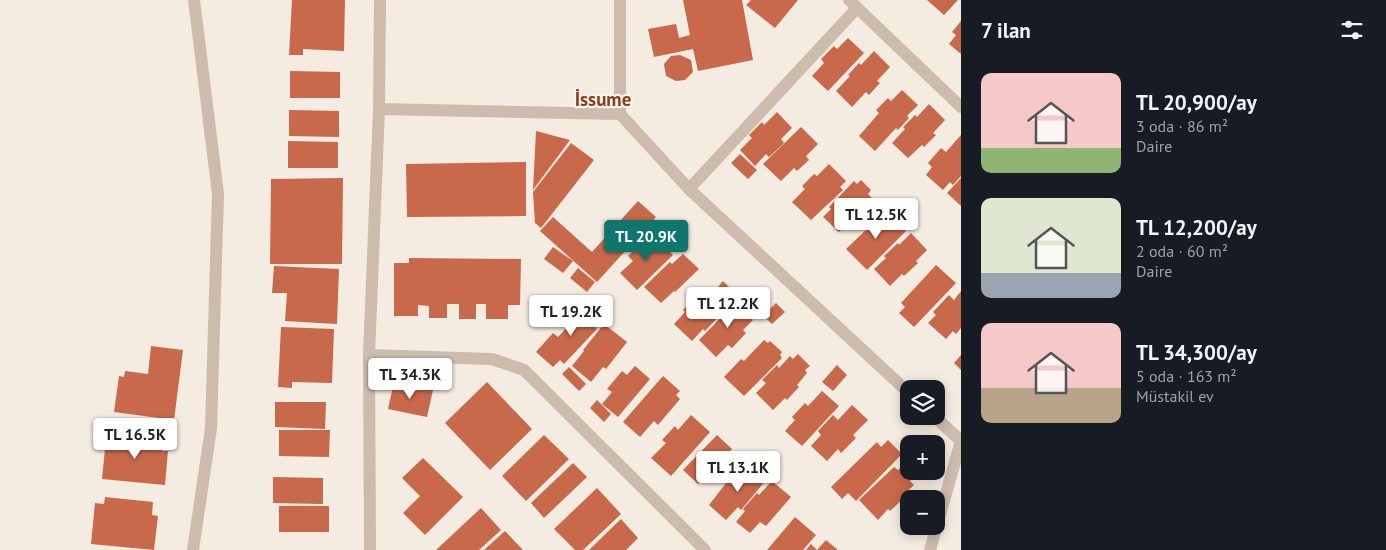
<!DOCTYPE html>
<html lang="tr">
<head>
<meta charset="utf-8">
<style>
  :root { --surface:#171b24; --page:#242831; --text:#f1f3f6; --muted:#9ea1a6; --accent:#0f766e }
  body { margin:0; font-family:"PT Sans",sans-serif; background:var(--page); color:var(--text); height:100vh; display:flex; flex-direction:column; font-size:19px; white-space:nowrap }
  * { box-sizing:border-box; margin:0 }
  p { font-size:16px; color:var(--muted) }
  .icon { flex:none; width:28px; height:28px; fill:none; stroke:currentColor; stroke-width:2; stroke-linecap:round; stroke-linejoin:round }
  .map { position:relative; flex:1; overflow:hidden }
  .details { display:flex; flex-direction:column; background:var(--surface); width:425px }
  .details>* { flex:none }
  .tools { position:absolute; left:900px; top:380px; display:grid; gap:10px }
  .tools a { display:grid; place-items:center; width:45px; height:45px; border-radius:10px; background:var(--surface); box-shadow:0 2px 12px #0003; font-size:25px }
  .price { position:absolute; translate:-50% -42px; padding:0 11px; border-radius:5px; background:#fff; color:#222; font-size:16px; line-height:32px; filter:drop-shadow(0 1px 2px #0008) }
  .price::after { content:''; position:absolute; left:50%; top:30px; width:15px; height:11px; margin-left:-8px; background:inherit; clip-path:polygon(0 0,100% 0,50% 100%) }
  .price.selected { background:var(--accent); color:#fff }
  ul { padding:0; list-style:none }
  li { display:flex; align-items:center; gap:15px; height:125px; padding:0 20px }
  li span { display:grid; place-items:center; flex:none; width:140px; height:100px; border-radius:10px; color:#555 }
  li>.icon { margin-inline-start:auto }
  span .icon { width:60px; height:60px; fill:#fffc; stroke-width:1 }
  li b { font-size:21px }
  h2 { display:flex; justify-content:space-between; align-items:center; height:60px; padding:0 20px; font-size:21px }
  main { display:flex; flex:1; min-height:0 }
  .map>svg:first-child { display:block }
</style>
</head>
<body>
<main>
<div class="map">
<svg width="961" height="550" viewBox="0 0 961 550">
  <rect width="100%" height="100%" fill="#f4ebe1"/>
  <path fill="#c8694b" d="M 292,0 L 345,0 L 344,51 L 303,49 L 303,55 L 289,55 Z
    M 683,0 L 742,0 L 753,60 L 698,71 L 693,49 L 654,57 L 648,29 L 676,24 L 679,38 L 690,35 Z
    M 751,0 L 798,0 L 775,28 L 746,5 Z
    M 927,0 L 958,0 L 944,15 Z
    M 961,21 L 961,54 L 949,44 L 956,35 L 952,32 Z
    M 848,38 L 864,53 L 828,91 L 812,76 L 824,63 L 821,59 L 834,46 L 837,49 Z
    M 874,51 L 890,67 L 877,81 L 880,83 L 869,95 L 866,92 L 852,107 L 836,91 L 850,76 L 848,75 L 859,63 L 861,65 Z
    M 680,55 L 691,60 L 693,72 L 685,80 L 676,81 L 666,76 L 664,64 L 671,56 Z
    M 290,71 L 340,72 L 340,98 L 290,98 Z
    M 902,90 L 918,105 L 907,116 L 909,118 L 898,130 L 896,128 L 875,151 L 859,136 L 879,113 L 876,110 L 888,98 L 891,101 Z
    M 929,104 L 945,120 L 933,133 L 936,135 L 924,147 L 922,145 L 908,158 L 892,143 L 905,129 L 903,127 L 915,115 L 917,117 Z
    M 289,110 L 339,111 L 339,137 L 289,136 Z
    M 777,112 L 792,128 L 781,139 L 784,143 L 769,157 L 766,154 L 755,166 L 740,150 L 752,138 L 749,135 L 762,122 L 764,125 Z
    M 801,127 L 818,144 L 806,156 L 809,160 L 797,171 L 794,168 L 781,181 L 763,164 Z
    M 536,131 L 570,140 L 533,190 Z
    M 961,135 L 961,176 L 953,185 L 950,182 L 943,190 L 926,175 L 932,167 L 928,163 L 941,148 L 946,152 Z
    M 288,141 L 338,142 L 338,168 L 288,168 Z
    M 571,143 L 594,160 L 541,228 L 535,223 L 533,192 Z
    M 740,154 L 757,170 L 748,179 L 731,163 Z
    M 526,162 L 526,216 L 407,217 L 406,164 Z
    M 829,164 L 846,181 L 840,187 L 843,190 L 811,220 L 792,202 L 805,189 L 802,186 L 814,174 L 817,176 Z
    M 343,178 L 342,264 L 270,264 L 271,179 Z
    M 961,178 L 961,206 L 947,193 Z
    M 861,180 L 871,190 L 868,194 L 872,198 L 849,225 L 847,224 L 839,232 L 823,217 L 831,209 L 829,207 L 854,181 L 857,184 Z
    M 638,201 L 656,217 L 597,282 L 540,231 L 553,217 L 592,252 Z
    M 886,211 L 906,231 L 867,270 L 846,249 Z
    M 911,233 L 927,250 L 916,261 L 918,263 L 904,276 L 902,274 L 890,286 L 874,269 L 886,258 L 884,256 L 898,243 L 899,245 Z
    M 655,237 L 673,255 L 637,290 L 620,273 L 633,261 L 628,256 L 641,243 L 645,246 Z
    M 553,247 L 573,261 L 563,273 L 544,259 Z
    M 683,254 L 699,269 L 675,292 L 674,291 L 661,303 L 644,287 L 670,262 L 672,264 Z
    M 409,258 L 521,259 L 520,305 L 508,305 L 508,319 L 486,319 L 486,304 L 476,304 L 476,319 L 459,319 L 459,304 L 447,304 L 447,318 L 429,318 L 429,306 L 418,305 L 418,316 L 394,316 L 394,263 L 409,263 Z
    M 936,265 L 956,283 L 914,327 L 899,313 L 905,307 L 901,303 Z
    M 274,266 L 339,269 L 337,324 L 285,321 L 287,293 L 272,293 Z
    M 578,268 L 595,282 L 587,292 L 570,278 Z
    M 723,281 L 738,296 L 705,331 L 703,329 L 692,341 L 674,324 L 685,312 L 683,310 L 697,295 L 700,298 L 709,289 L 713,293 Z
    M 961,291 L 961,328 L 956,334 L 953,331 L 946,339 L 928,323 L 936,315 L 933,312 L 949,295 L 954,300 Z
    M 739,299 L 755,314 L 751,318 L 753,320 L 743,330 L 746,333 L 732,348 L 728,345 L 716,357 L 699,340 Z
    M 776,303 L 785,312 L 772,324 L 763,316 Z
    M 591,304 L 607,318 L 597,328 L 584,317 L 597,329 L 564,364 L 560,360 L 553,367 L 536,352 L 553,333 L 558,337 L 579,314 L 582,316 Z
    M 604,324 L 627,342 L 606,369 L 603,367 L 591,382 L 572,366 L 584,351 L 583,350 Z
    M 281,327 L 334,329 L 332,383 L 292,382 L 292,388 L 278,387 Z
    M 764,340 L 768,343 L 770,341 L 782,352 L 780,355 L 782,358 L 744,396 L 724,377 L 741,359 L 744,361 Z
    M 151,346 L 183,350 L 174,420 L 114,412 L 119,376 L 124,377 L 125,371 L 148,374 Z
    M 798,354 L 810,366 L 805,370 L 807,373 L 797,385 L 799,387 L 787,400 L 785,398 L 773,410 L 756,393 L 766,383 L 762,380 L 777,365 L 779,368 L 790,356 L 793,359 Z
    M 961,355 L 961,370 L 954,363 Z
    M 837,365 L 847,375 L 833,391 L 822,382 Z
    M 635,366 L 650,379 L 618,417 L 602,404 L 612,392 L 607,389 L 622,371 L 627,375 Z
    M 569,367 L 586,384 L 579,391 L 562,374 Z
    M 663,376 L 680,391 L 676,395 L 680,399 L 658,425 L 654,421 L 640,437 L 623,422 Z
    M 394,382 L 433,390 L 427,417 L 388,409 Z
    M 487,382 L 532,429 L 490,470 L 445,423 Z
    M 822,391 L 839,406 L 802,446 L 785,431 L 795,420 L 792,417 L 805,403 L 808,406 Z
    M 597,400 L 611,414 L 604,422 L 590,408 Z
    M 275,402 L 326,402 L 325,429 L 275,427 Z
    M 852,405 L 868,420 L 853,435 L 856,438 L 841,453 L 838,449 L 827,461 L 811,446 L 821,435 L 818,431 L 833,415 L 838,420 Z
    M 691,415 L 710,432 L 671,476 L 651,458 L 666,443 L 662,440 L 675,426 L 678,430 Z
    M 279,430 L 330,430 L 329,457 L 279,456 Z
    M 116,433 L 164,438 L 162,451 L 168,451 L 165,485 L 102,479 L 106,439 L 115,439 Z
    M 544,435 L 569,459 L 526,501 L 502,476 Z
    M 717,435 L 732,449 L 698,484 L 683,470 Z
    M 888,440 L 902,454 L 856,501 L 848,493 L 842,499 L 831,487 L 877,442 L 881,447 Z
    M 423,458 L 463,497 L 425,535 L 403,513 L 420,496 L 402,478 Z
    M 573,463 L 587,477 L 544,518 L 531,503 Z
    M 906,463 L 909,466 L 909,471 L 914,471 L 917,475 L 910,481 L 914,485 L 900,498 L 902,500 L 890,511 L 888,509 L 878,520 L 859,500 L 894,467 L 898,470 Z
    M 751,465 L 767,479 L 741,510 L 738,507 L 726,520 L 709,505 L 730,478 L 735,482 Z
    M 273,477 L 323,478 L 323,504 L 273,503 Z
    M 772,481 L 791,497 L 766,526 L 760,522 L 750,533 L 736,522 L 745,511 L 743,509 L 757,493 L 759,495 Z
    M 597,488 L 621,514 L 583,550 L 575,550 L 554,529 Z
    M 105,497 L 153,502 L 152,515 L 158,516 L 154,550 L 91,544 L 95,503 L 104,504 Z
    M 279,506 L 329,506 L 329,532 L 279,532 Z
    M 481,508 L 501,530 L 479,550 L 436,550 Z
    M 795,517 L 816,535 L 803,550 L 767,550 Z
    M 621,519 L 638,538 L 626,550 L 589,550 Z
    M 505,531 L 523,550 L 484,550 Z
    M 826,540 L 838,550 L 806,550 L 811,544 L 817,550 Z"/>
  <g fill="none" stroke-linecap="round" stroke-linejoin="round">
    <path stroke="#cdbbac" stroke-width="12" d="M 620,0 L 620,114 L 689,189 L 909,393
      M 849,0 L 961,107
      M 379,109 L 620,114
      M 689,189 L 857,8
      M 369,355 L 492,359 L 524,370 L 705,550
      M 934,416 L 961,441
      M 193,550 L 211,428 L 218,194 L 194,0
      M 370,550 L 369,355 L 379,109 L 380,0
      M 930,550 L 961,441"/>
  </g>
  <g text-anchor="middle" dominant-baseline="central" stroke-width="4.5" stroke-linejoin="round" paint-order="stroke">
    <g font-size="19" font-weight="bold" fill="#8c3b22" stroke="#fbf5ee">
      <text x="603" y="99">İssume</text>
    </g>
  </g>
</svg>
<div class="tools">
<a><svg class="icon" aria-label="layers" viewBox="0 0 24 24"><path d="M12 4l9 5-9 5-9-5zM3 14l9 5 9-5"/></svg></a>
<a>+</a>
<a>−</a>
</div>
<b class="price" style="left:876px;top:240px">TL 12.5K</b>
<b class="price selected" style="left:646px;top:262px">TL 20.9K</b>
<b class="price" style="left:728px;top:329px">TL 12.2K</b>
<b class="price" style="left:571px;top:337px">TL 19.2K</b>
<b class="price" style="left:410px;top:400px">TL 34.3K</b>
<b class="price" style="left:135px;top:460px">TL 16.5K</b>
<b class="price" style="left:738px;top:493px">TL 13.1K</b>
</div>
<section class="details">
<h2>7 ilan<svg class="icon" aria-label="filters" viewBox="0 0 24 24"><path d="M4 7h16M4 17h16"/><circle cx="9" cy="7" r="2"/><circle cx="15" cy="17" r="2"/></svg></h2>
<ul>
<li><span style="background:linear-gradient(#f6c9c9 75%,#8fb573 0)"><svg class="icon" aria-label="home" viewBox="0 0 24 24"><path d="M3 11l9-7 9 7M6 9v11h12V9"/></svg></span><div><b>TL 20,900/ay</b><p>3 oda · 86 m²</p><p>Daire</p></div></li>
<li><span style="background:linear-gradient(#dfe7d0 75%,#9aa5b1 0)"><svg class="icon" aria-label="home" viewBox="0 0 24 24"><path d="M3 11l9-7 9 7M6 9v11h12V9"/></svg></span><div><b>TL 12,200/ay</b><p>2 oda · 60 m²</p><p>Daire</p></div></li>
<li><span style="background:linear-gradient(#f6c9c9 65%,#b9a48a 0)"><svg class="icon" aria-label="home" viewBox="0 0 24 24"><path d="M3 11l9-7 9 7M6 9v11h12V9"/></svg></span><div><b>TL 34,300/ay</b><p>5 oda · 163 m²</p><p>Müstakil ev</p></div></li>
</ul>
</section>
</main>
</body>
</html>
